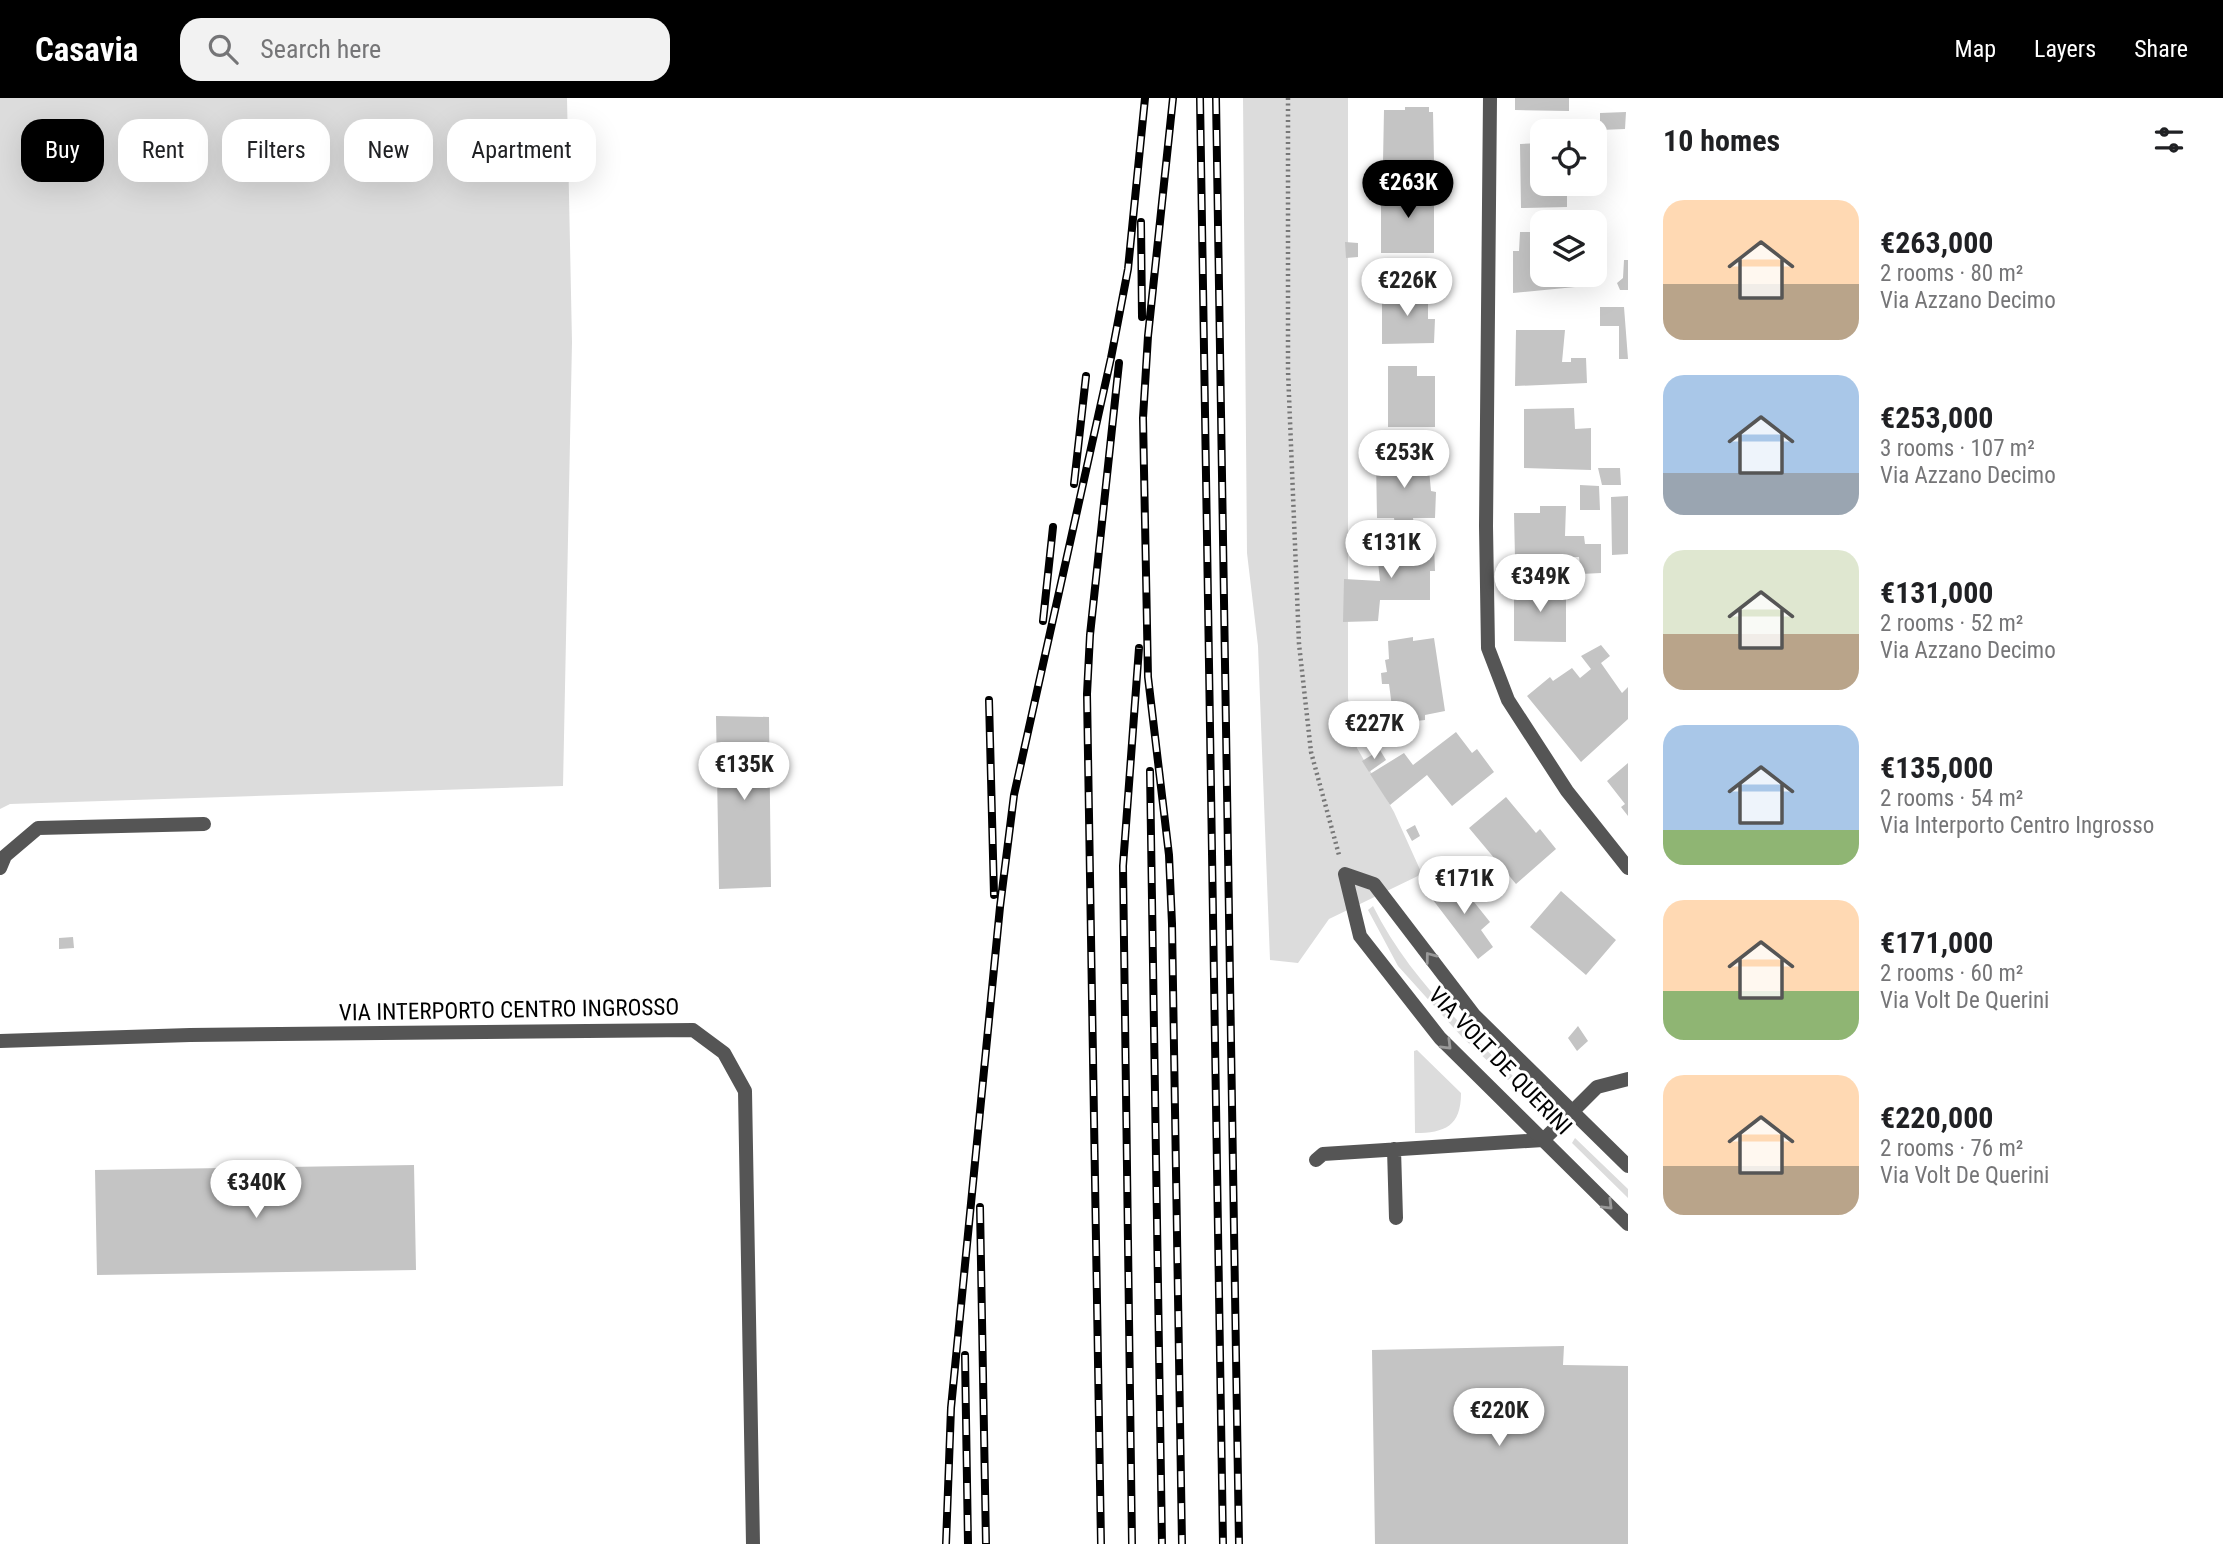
<!DOCTYPE html>
<html lang="en">
<head>
<meta charset="utf-8">
<style>
  :root { --surface:#fff; --page:#f2f2f2; --text:#202124; --muted:#757577; --accent:#000 }
  body { margin:0; font-family:"Roboto Condensed",sans-serif; background:var(--page); color:var(--text); height:100vh; display:flex; flex-direction:column; font-size:26px; white-space:nowrap }
  * { box-sizing:border-box; margin:0 }
  p { font-size:23px; color:var(--muted) }
  .icon { flex:none; width:38px; height:38px; fill:none; stroke:currentColor; stroke-width:2; stroke-linecap:round; stroke-linejoin:round }
  .map { position:relative; flex:1; overflow:hidden }
  .side { display:flex; flex-direction:column; background:var(--surface); width:595px }
  .side>* { flex:none }
  .hud { position:absolute; left:21px; top:21px; width:665px; height:63px; display:flex; gap:14px }
  .fabs { position:absolute; left:1530px; top:21px; display:grid; gap:14px }
  .fabs a { display:grid; place-items:center; width:77px; height:77px; border-radius:14px; background:var(--surface); box-shadow:0 7px 28px #0002; font-size:35px }
  .price { position:absolute; translate:-50% -60px; padding:0 16px; border-radius:24px; background:#fff; color:#222; font-size:23px; line-height:46px; filter:drop-shadow(0 2px 4px #0008) }
  .price::after { content:''; position:absolute; left:50%; top:42px; width:21px; height:16px; margin-left:-10px; background:inherit; clip-path:polygon(0 0,100% 0,50% 100%) }
  .price.active { background:var(--accent); color:#fff }
  ul { padding:0; list-style:none }
  li { display:flex; align-items:center; gap:21px; height:175px; padding:0 35px }
  li span { display:grid; place-items:center; flex:none; width:196px; height:140px; border-radius:21px; color:#555 }
  li>.icon { margin-inline-start:auto }
  span .icon { width:84px; height:84px; fill:#fffc; stroke-width:1 }
  li b { font-size:30px }
  h2 { display:flex; justify-content:space-between; align-items:center; height:84px; padding:0 35px; font-size:30px }
  .tag { padding:0 24px; border-radius:21px; background:var(--surface); box-shadow:0 7px 28px #0002; font-size:24px; line-height:63px }
  .tag.active { background:var(--accent); color:#fff }
  header { display:flex; align-items:center; gap:42px; box-sizing:border-box; height:98px; padding:0 35px; background:var(--accent); color:#fff }
  header strong { font-size:33px }
  nav { display:flex; gap:38px; margin-inline-start:auto; font-size:24px }
  .search { width:490px; height:63px; background:var(--page); display:flex; align-items:center; gap:18px; box-sizing:border-box; padding:0 24px; border-radius:21px; color:var(--muted); font-size:26px }
  main { display:flex; flex:1; min-height:0 }
  .map>svg:first-child { display:block }
</style>
</head>
<body>
<header>
<strong>Casavia</strong>
<div class="search"><svg class="icon" aria-label="search" viewBox="0 0 24 24"><circle cx="10" cy="10" r="6"/><path d="M15 15l6 6"/></svg>Search here</div>
<nav><a>Map</a><a>Layers</a><a>Share</a></nav>
</header>
<main>
<div class="map">
<svg width="1628" height="1446" viewBox="0 0 1628 1446">
  <rect width="100%" height="100%" fill="#fff"/>
  <path fill="#dcdcdc" d="M 0,0 L 567,0 L 572,244 L 563,688 L 10,706 L 0,711 Z
    M 1243,0 L 1348,0 L 1348,600 L 1357,650 L 1394,714 L 1422,776 L 1329,821 L 1298,865 L 1270,862 L 1258,548 L 1247,455 Z
    M 1373,808 C 1406,875 1460,926 1513,978 L 1508,982 L 1462,939 L 1398,868 L 1368,812 Z
    M 1417,952 L 1461,995 C 1461,1028 1445,1035 1415,1035 L 1414,953 Z
    M 1575,1040 L 1628,1091 L 1628,1100 L 1572,1045 Z"/>
  <path fill="#c4c4c4" d="M 1515,0 L 1569,0 L 1569,13 L 1515,12 Z
    M 1405,9 L 1429,9 L 1429,14 L 1433,14 L 1434,63 L 1383,64 L 1384,12 L 1405,12 Z
    M 1626,14 L 1625,31 L 1600,32 L 1600,15 Z
    M 1542,45 L 1542,86 L 1567,86 L 1567,109 L 1521,110 L 1520,46 Z
    M 1381,89 L 1441,91 L 1442,105 L 1434,105 L 1434,155 L 1381,155 Z
    M 1520,134 L 1542,134 L 1542,177 L 1575,177 L 1575,189 L 1513,195 L 1513,153 L 1519,153 Z
    M 1345,144 L 1358,145 L 1358,159 L 1346,160 Z
    M 1624,162 L 1628,162 L 1628,192 L 1620,192 L 1617,185 L 1623,180 Z
    M 1382,192 L 1428,192 L 1428,221 L 1435,221 L 1434,245 L 1382,246 Z
    M 1600,209 L 1624,209 L 1628,261 L 1619,261 L 1619,228 L 1600,228 Z
    M 1516,232 L 1565,232 L 1562,264 L 1571,264 L 1571,260 L 1586,260 L 1587,285 L 1515,288 Z
    M 1388,268 L 1417,268 L 1417,278 L 1435,278 L 1435,329 L 1388,329 Z
    M 1574,310 L 1575,331 L 1591,330 L 1591,372 L 1524,370 L 1524,311 Z
    M 1376,361 L 1428,361 L 1431,393 L 1436,394 L 1435,420 L 1413,420 L 1414,427 L 1395,426 L 1394,420 L 1377,420 Z
    M 1598,370 L 1620,370 L 1621,387 L 1602,387 Z
    M 1580,387 L 1599,388 L 1600,412 L 1580,412 Z
    M 1628,398 L 1628,456 L 1612,457 L 1611,399 Z
    M 1540,408 L 1566,408 L 1565,438 L 1584,438 L 1585,446 L 1601,446 L 1601,475 L 1581,476 L 1579,459 L 1515,460 L 1514,415 L 1540,415 Z
    M 1376,444 L 1434,445 L 1435,473 L 1430,473 L 1430,502 L 1380,502 L 1378,523 L 1343,524 L 1344,481 L 1380,483 Z
    M 1514,488 L 1566,489 L 1566,544 L 1514,543 Z
    M 1413,539 L 1413,543 L 1434,540 L 1445,613 L 1425,617 L 1425,622 L 1400,625 L 1398,609 L 1392,609 L 1389,586 L 1382,586 L 1381,575 L 1387,574 L 1385,562 L 1389,561 L 1388,543 Z
    M 1601,547 L 1610,558 L 1601,565 L 1622,595 L 1628,589 L 1628,621 L 1581,664 L 1527,598 L 1550,579 L 1553,583 L 1572,570 L 1580,580 L 1591,571 L 1581,558 Z
    M 716,618 L 769,619 L 771,789 L 719,791 Z
    M 1456,634 L 1472,655 L 1477,651 L 1494,674 L 1452,708 L 1427,677 L 1390,707 L 1370,676 L 1404,655 L 1413,667 Z
    M 1380,652 L 1386,662 L 1369,674 L 1362,663 Z
    M 1628,665 L 1628,718 L 1621,709 L 1625,706 L 1607,683 Z
    M 1506,699 L 1536,735 L 1540,731 L 1556,751 L 1516,786 L 1469,730 Z
    M 1415,727 L 1420,738 L 1412,743 L 1406,732 Z
    M 1454,779 L 1490,824 L 1481,832 L 1493,849 L 1478,861 L 1430,798 Z
    M 1561,793 L 1616,842 L 1586,877 L 1530,829 Z
    M 73,839 L 74,850 L 59,851 L 59,840 Z
    M 1578,928 L 1588,943 L 1577,953 L 1568,940 Z
    M 414,1067 L 416,1172 L 97,1177 L 95,1072 Z
    M 1564,1248 L 1563,1267 L 1628,1268 L 1628,1446 L 1375,1446 L 1372,1252 Z"/>
  <g fill="none" stroke-linecap="round" stroke-linejoin="round">
    <path stroke="#777" stroke-width="4.5" stroke-dasharray="2 3.5" stroke-linecap="butt" d="M 1288,0 L 1288,273 L 1299,546 L 1311,654 L 1339,757"/>
    <path stroke="#555" stroke-width="14" d="M 1572,1014 L 1597,989 L 1628,981
      M 1394,1051 L 1396,1120
      M 1316,1062 L 1323,1056 L 1543,1042"/>
    <path stroke="#555" stroke-width="14" d="M 1490,0 L 1486,428 L 1488,550 L 1508,602 L 1567,693 L 1628,770
      M 0,770 L 5,758 L 38,730 L 204,726
      M 0,943 L 190,937 L 693,932 L 724,955 L 745,993 L 753,1446
      M 1543,1042 L 1572,1014
      M 1628,1068 L 1474,917 L 1374,786 L 1345,776 L 1360,838 L 1440,940 L 1628,1126"/>
    <g stroke="#000" stroke-width="8">
      <path id="rail" d="M 1173,0 L 1148,238 L 1143,320 L 1148,579 L 1169,757 L 1172,826 L 1182,1446
        M 1200,0 L 1223,1446
        M 1216,0 L 1239,1446
        M 1141,124 L 1142,219
        M 1074,386 L 1086,278
        M 1043,523 L 1053,429
        M 989,602 L 994,797
        M 1150,673 L 1162,1446
        M 980,1109 L 986,1446
        M 965,1257 L 968,1446
        M 946,1446 L 951,1310 L 1000,809 L 1014,697 L 1111,260 L 1128,171 L 1145,0
        M 1101,1446 L 1087,596 L 1090,537 L 1119,265
        M 1132,1446 L 1123,768 L 1139,550"/>
    </g>
    <use href="#rail" stroke="#fff" stroke-width="5" stroke-dasharray="16" stroke-linecap="butt"/>
  </g>
  <defs><path id="oneway-chevron" d="M-2-3.5L2.5 0L-2 3.5" fill="none" stroke-width="1.6" stroke-linecap="round" stroke-linejoin="round" transform="scale(1.75)"/></defs>
  <g stroke="#999">
    <use href="#oneway-chevron" transform="translate(1430 859) rotate(-127)"/>
    <use href="#oneway-chevron" transform="translate(1447 947) rotate(45)"/>
    <use href="#oneway-chevron" transform="translate(1608 1107) rotate(45)"/>
  </g>
  <g text-anchor="middle" dominant-baseline="central" stroke-width="6" stroke-linejoin="round" paint-order="stroke">
    <g font-size="23" fill="#000" stroke="#fff">
      <text transform="translate(509 912) rotate(-1)">VIA INTERPORTO CENTRO INGROSSO</text>
      <text transform="translate(1500 963) rotate(46)">VIA VOLT DE QUERINI</text>
    </g>
  </g>
</svg>
<div class="fabs">
<a><svg class="icon" aria-label="locate" viewBox="0 0 24 24"><circle cx="12" cy="12" r="6"/><path d="M12 2v4M12 18v4M2 12h4M18 12h4"/></svg></a>
<a><svg class="icon" aria-label="layers" viewBox="0 0 24 24"><path d="M12 4l9 5-9 5-9-5zM3 14l9 5 9-5"/></svg></a>
</div>
<b class="price active" style="left:1408px;top:122px">€263K</b>
<b class="price" style="left:1407px;top:220px">€226K</b>
<b class="price" style="left:1404px;top:392px">€253K</b>
<b class="price" style="left:1391px;top:482px">€131K</b>
<b class="price" style="left:1540px;top:516px">€349K</b>
<b class="price" style="left:1374px;top:663px">€227K</b>
<b class="price" style="left:744px;top:704px">€135K</b>
<b class="price" style="left:1464px;top:818px">€171K</b>
<b class="price" style="left:256px;top:1122px">€340K</b>
<b class="price" style="left:1499px;top:1350px">€220K</b>
<div class="hud">
<a class="tag active">Buy</a>
<a class="tag">Rent</a>
<a class="tag">Filters</a>
<a class="tag">New</a>
<a class="tag">Apartment</a>
</div>
</div>
<section class="side">
<h2>10 homes<svg class="icon" aria-label="filters" viewBox="0 0 24 24"><path d="M4 7h16M4 17h16"/><circle cx="9" cy="7" r="2"/><circle cx="15" cy="17" r="2"/></svg></h2>
<ul>
<li><span style="background:linear-gradient(#ffd9b3 60%,#b9a48a 0)"><svg class="icon" aria-label="home" viewBox="0 0 24 24"><path d="M3 11l9-7 9 7M6 9v11h12V9"/></svg></span><div><b>€263,000</b><p>2 rooms · 80 m²</p><p>Via Azzano Decimo</p></div></li>
<li><span style="background:linear-gradient(#a9c7e8 70%,#9aa5b1 0)"><svg class="icon" aria-label="home" viewBox="0 0 24 24"><path d="M3 11l9-7 9 7M6 9v11h12V9"/></svg></span><div><b>€253,000</b><p>3 rooms · 107 m²</p><p>Via Azzano Decimo</p></div></li>
<li><span style="background:linear-gradient(#dfe7d0 60%,#b9a48a 0)"><svg class="icon" aria-label="home" viewBox="0 0 24 24"><path d="M3 11l9-7 9 7M6 9v11h12V9"/></svg></span><div><b>€131,000</b><p>2 rooms · 52 m²</p><p>Via Azzano Decimo</p></div></li>
<li><span style="background:linear-gradient(#a9c7e8 75%,#8fb573 0)"><svg class="icon" aria-label="home" viewBox="0 0 24 24"><path d="M3 11l9-7 9 7M6 9v11h12V9"/></svg></span><div><b>€135,000</b><p>2 rooms · 54 m²</p><p>Via Interporto Centro Ingrosso</p></div></li>
<li><span style="background:linear-gradient(#ffd9b3 65%,#8fb573 0)"><svg class="icon" aria-label="home" viewBox="0 0 24 24"><path d="M3 11l9-7 9 7M6 9v11h12V9"/></svg></span><div><b>€171,000</b><p>2 rooms · 60 m²</p><p>Via Volt De Querini</p></div></li>
<li><span style="background:linear-gradient(#ffd9b3 65%,#b9a48a 0)"><svg class="icon" aria-label="home" viewBox="0 0 24 24"><path d="M3 11l9-7 9 7M6 9v11h12V9"/></svg></span><div><b>€220,000</b><p>2 rooms · 76 m²</p><p>Via Volt De Querini</p></div></li>
</ul>
</section>
</main>
</body>
</html>
